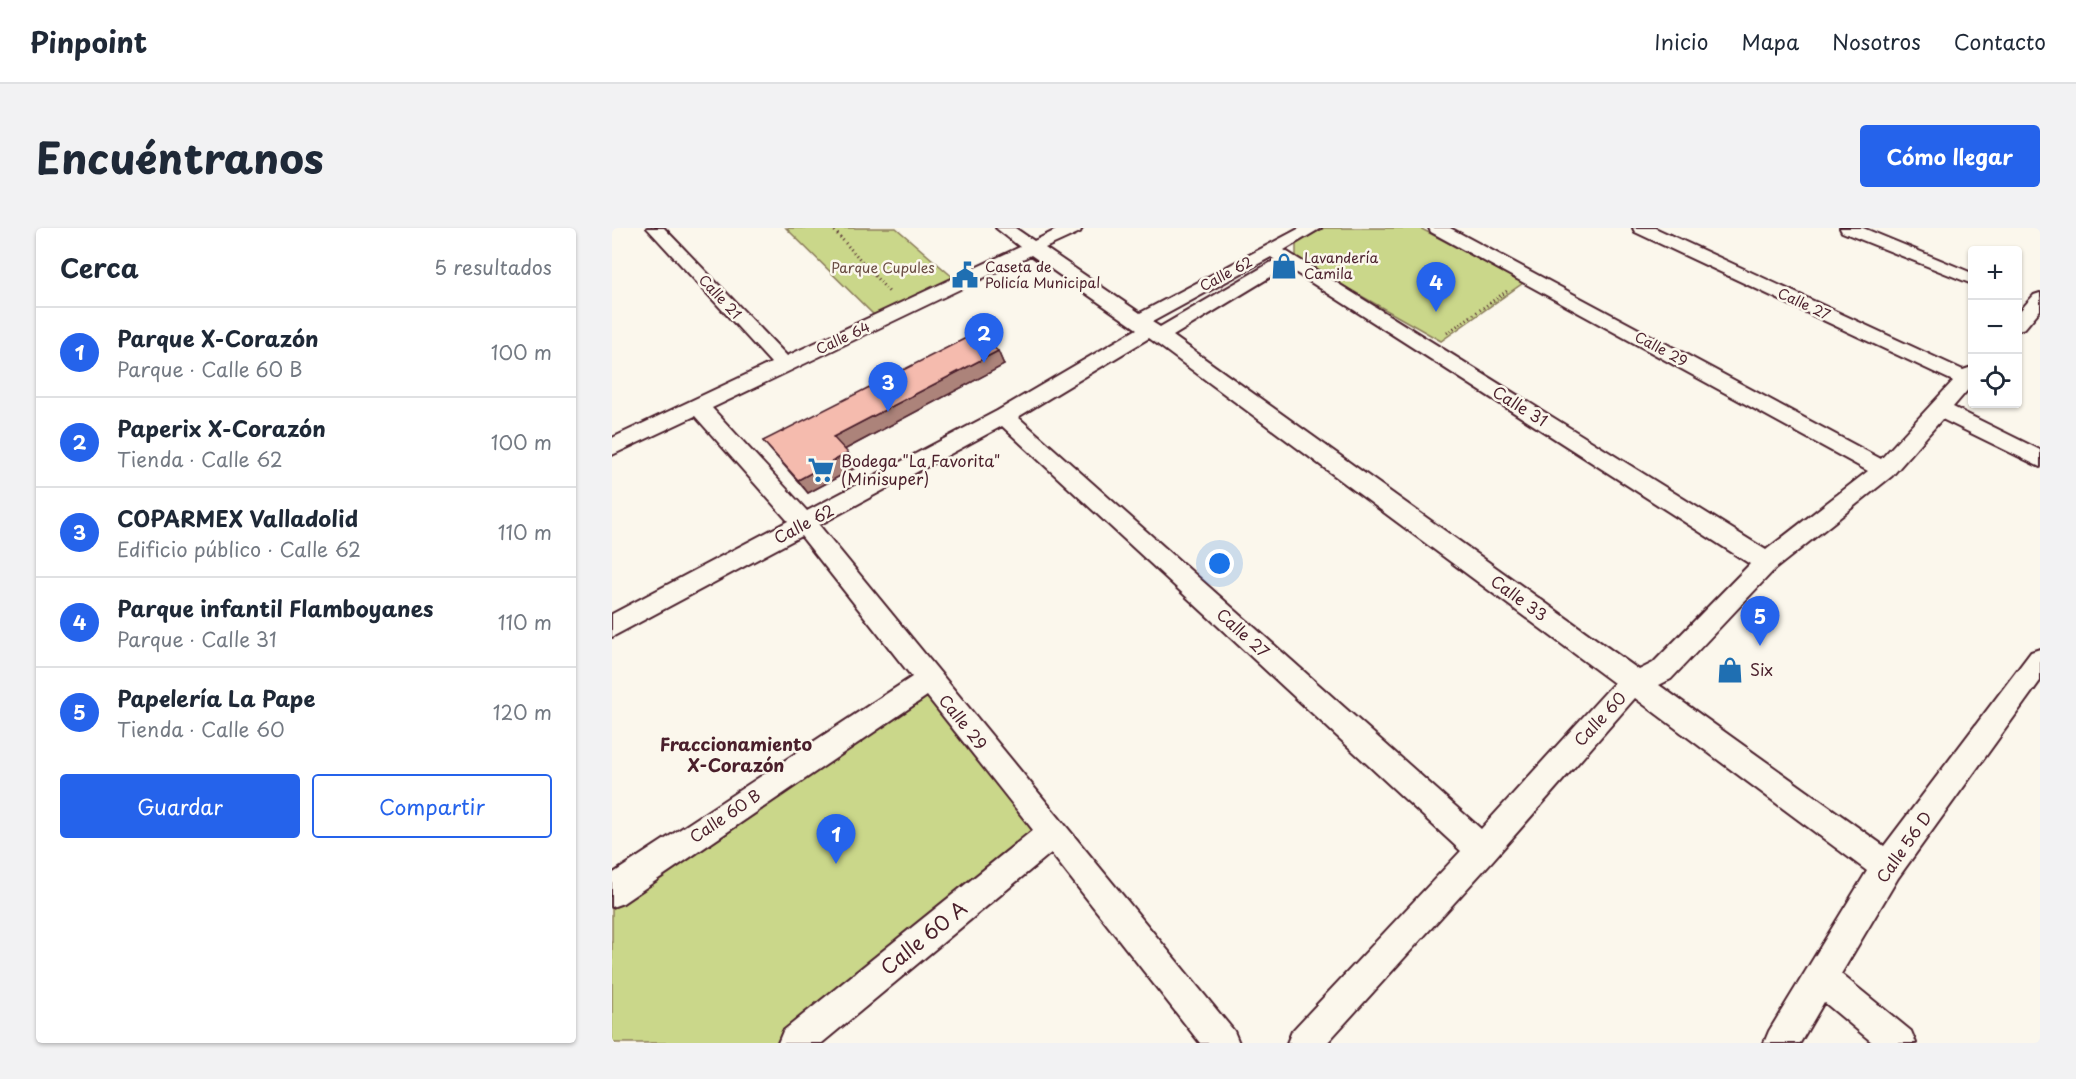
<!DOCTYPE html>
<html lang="es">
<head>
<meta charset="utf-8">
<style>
	body { margin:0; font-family:"Playpen Sans",sans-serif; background:#f2f2f3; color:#1f2937 }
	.controls { position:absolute; right:18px; top:18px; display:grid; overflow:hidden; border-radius:6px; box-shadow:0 2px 4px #0004 }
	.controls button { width:54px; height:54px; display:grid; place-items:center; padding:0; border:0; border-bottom:2px solid #e0e1e3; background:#fff; color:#1f2937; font:30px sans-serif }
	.you { position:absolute; left:608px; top:336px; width:21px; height:21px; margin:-15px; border:4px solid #fff; border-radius:50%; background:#1a73e8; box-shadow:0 0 0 9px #1a73e833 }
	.badge { display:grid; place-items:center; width:39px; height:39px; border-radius:50%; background:#2563eb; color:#fff; font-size:20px; font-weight:700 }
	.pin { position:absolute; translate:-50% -50px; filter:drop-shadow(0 2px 3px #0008) }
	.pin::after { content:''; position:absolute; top:32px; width:21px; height:18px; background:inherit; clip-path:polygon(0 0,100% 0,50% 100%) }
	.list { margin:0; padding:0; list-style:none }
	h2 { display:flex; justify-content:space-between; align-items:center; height:78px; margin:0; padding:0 24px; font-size:26px }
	h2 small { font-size:20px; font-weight:400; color:#747a83 }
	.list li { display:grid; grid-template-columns:39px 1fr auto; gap:18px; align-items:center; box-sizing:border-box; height:90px; padding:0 24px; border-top:2px solid #e0e1e3 }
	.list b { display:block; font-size:22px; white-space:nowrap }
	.list p { margin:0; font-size:20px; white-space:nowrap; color:#747a83 }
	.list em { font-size:20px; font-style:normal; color:#747a83 }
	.actions { display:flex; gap:12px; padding:18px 24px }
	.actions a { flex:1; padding:14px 0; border:2px solid #2563eb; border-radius:6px; text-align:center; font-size:21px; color:#2563eb }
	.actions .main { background:#2563eb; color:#fff }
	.icon { flex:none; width:33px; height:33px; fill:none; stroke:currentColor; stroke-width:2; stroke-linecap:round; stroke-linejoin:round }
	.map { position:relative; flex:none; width:1428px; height:815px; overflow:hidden; border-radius:6px }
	header { display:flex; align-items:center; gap:36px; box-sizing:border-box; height:84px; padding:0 30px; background:#fff; border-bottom:2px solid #e0e1e3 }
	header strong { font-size:28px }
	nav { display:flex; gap:33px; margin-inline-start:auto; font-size:21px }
	.intro { display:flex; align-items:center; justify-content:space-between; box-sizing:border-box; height:144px; padding:0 36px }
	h1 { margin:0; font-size:42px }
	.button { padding:15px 27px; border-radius:6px; background:#2563eb; color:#fff; font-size:21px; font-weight:700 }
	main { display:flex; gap:36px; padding:0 36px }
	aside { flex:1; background:#fff; border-radius:6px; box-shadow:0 2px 4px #0004 }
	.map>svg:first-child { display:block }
	.green { fill:#cad78a; stroke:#8a7b5a; stroke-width:1.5 }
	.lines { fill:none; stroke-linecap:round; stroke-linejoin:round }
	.street-casing { stroke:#4a1f2b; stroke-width:4 }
	.path { stroke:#4a1f2b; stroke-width:3; stroke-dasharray:1 3; stroke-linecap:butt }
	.street { fill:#fbf7ec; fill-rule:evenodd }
	.wall { fill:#d3a196; stroke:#4a1f2b; stroke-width:1.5 }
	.shaded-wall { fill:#ac837a; stroke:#4a1f2b; stroke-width:1.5 }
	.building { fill:#f5bbae; stroke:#4a1f2b; stroke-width:1.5 }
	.labels { text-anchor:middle; stroke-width:5; stroke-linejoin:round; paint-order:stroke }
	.far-poi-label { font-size:14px; fill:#4a1f2b; stroke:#fbf7ec; text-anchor:start }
	.far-park-label { font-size:14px; fill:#6a4d43; stroke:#fbf7ec }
	.far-street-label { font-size:14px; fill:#4a1f2b; stroke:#fbf7ec }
	.street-label { font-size:16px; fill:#4a1f2b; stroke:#fbf7ec }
	.poi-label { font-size:16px; fill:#4a1f2b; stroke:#fbf7ec; text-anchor:start }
	.neighbourhood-label { font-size:18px; font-weight:bold; fill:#4a1f2b; stroke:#fbf7ec }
	.near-street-label { font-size:20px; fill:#4a1f2b; stroke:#fbf7ec }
</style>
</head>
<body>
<header>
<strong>Pinpoint</strong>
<nav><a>Inicio</a><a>Mapa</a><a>Nosotros</a><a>Contacto</a></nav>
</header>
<div class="intro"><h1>Encuéntranos</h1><a class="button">Cómo llegar</a></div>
<main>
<aside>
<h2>Cerca<small>5 resultados</small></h2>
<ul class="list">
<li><span class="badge">1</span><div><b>Parque X-Corazón</b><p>Parque · Calle 60 B</p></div><em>100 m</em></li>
<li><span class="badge">2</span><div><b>Paperix X-Corazón</b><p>Tienda · Calle 62</p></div><em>100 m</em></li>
<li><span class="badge">3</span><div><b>COPARMEX Valladolid</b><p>Edificio público · Calle 62</p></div><em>110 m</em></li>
<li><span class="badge">4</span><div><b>Parque infantil Flamboyanes</b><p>Parque · Calle 31</p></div><em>110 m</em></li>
<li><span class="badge">5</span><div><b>Papelería La Pape</b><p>Tienda · Calle 60</p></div><em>120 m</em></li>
</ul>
<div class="actions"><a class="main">Guardar</a><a>Compartir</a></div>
</aside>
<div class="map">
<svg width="1428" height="815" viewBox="0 0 1428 815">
	<rect width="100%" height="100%" fill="#fbf7ec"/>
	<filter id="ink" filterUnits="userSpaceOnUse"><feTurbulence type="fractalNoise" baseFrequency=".0167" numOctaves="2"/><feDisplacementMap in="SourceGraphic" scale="12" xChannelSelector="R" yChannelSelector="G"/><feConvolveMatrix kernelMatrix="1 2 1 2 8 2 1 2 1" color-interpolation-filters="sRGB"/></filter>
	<g filter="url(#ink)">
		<!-- green -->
		<g class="green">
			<path d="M 174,0 L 284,0 L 343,51 L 262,87 Z"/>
			<path d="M 712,0 L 808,0 L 911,55 L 829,113 L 684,31 L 684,15 Z"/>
			<path d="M 316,457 L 440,605 L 178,815 L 0,815 L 0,667 Z"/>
		</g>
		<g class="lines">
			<!-- street casing -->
			<g class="street-casing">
				<g id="street">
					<path d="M 35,0 L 52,0 L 175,128 L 408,19 L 384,0 L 403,0 L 422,13 L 448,0 L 470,0 L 468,4 L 433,20 L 528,85 L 688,0 L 709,0 L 672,22 L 1154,322 L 1256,243 L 819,4 L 817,0 L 838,0 L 1269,231 L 1341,153 L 1023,4 L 1021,0 L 1043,0 L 1351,142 L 1360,139 L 1360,157 L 1341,179 L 1428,222 L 1428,239 L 1330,191 L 1280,248 L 1163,341 L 1059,451 L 1047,457 L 1272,618 L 1419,424 L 1428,421 L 1428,453 L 1286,650 L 1229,746 L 1299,803 L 1304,815 L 1261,815 L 1212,774 L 1188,815 L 1152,815 L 1157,803 L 1255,643 L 1023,470 L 881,632 L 715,815 L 675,815 L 680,803 L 849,623 L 390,198 L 207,297 L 622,803 L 627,815 L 588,815 L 439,625 L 210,815 L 166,815 L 171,803 L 421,602 L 315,468 L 11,675 L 0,679 L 0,646 L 300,449 L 189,308 L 0,409 L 0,386 L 176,293 L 83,188 L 0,227 L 0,210 L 159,135 ZM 419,27 L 525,101 L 385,183 L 195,283 L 100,180 ZM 659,29 L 663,32 L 548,99 L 540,94 ZM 675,39 L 1138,336 L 1041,435 L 1027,442 L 561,108 ZM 537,110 L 1002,455 L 869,601 L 406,189 Z"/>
					<path d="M 1228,0 L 1251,0 L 1360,45 L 1360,56 L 1230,4 Z"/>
					<path d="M 1428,65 L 1428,82 L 1413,100 L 1406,102 L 1406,85 L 1422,67 Z"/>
				</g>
			</g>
			<!-- path -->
			<g class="path">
				<path d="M 220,0 L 278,65"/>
				<path d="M 835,105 L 895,63"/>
			</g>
			<!-- street -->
			<use href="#street" class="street"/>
		</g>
		<!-- wall -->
		<path class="wall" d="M 386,123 L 392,137 L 232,222 L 245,239 L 196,265 L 151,213 Z"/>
		<!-- shaded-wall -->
		<g class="shaded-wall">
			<path d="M 386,123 L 392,137 L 230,223 L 221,209 Z"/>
			<path d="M 236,225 L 245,239 L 196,265 L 186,252 Z"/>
		</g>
		<!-- building -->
		<path class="building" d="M 364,105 L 386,123 L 221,209 L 236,225 L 186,252 L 151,213 Z"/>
	</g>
	<!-- icons -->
	<defs>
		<g id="shop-bare" transform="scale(2.07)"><path d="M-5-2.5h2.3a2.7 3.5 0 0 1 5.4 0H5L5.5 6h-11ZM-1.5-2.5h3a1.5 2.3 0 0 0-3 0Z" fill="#1f6fb2" stroke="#fbf7ec" stroke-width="2.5" paint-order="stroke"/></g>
		<g id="civic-bare" transform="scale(2.07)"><path d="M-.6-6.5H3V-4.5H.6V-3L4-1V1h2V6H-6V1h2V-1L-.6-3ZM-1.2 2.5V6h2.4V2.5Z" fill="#1f6fb2" stroke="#fbf7ec" stroke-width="2.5" paint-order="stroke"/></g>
		<g id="supermarket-bare" transform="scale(2.07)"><path d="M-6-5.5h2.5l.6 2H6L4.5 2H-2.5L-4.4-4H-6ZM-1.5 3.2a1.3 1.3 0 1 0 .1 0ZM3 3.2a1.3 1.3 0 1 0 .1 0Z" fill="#1f6fb2" stroke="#fbf7ec" stroke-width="2.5" paint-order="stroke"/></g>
	</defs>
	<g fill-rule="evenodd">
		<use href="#shop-bare" x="672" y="38"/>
		<use href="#civic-bare" x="353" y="47"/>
		<use href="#supermarket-bare" x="209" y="242"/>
		<use href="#shop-bare" x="1118" y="442"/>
	</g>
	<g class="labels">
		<!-- far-poi labels -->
		<g class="far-poi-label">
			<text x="692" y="35">Lavandería<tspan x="692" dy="16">Camila</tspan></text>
			<text x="373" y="44">Caseta de<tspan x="373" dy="16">Policía Municipal</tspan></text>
		</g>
		<!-- far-park labels -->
		<g class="far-park-label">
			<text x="271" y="45">Parque Cupules</text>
		</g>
		<!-- far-street labels -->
		<g class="far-street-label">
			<text transform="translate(614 46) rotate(-28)" y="5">Calle 62</text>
			<text transform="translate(108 69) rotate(47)" y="5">Calle 21</text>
			<text transform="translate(1192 76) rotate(25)" y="5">Calle 27</text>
			<text transform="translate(231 110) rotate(-25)" y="5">Calle 64</text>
			<text transform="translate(1049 121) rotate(28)" y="5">Calle 29</text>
		</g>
		<!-- street labels -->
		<g class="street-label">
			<text transform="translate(908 178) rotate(32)" y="6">Calle 31</text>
			<text transform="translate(192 296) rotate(-28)" y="6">Calle 62</text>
			<text transform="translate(907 370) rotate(36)" y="6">Calle 33</text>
			<text transform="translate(631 405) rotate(42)" y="6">Calle 27</text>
			<text transform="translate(988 491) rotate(-47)" y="6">Calle 60</text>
			<text transform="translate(351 494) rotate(51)" y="6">Calle 29</text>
			<text transform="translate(113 588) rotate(-34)" y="6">Calle 60 B</text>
			<text transform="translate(1292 619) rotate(-55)" y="6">Calle 56 D</text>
		</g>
		<!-- poi labels -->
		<g class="poi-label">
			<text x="229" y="239">Bodega "La Favorita"<tspan x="229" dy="18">(Minisuper)</tspan></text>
			<text x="1138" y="448">Six</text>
		</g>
		<!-- neighbourhood labels -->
		<g class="neighbourhood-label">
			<text x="124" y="523">Fraccionamiento<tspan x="124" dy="21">X-Corazón</tspan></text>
		</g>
		<!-- near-street labels -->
		<g class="near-street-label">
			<text transform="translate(312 710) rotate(-39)" y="7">Calle 60 A</text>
		</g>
	</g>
</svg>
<div class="controls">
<button>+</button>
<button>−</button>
<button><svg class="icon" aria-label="locate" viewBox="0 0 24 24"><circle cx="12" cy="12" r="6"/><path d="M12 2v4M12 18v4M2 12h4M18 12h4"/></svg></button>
</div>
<div class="you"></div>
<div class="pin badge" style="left:224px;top:636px">1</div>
<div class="pin badge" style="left:372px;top:135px">2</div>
<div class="pin badge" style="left:276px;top:184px">3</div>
<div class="pin badge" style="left:824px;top:84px">4</div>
<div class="pin badge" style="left:1148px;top:418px">5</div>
</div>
</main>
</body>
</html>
